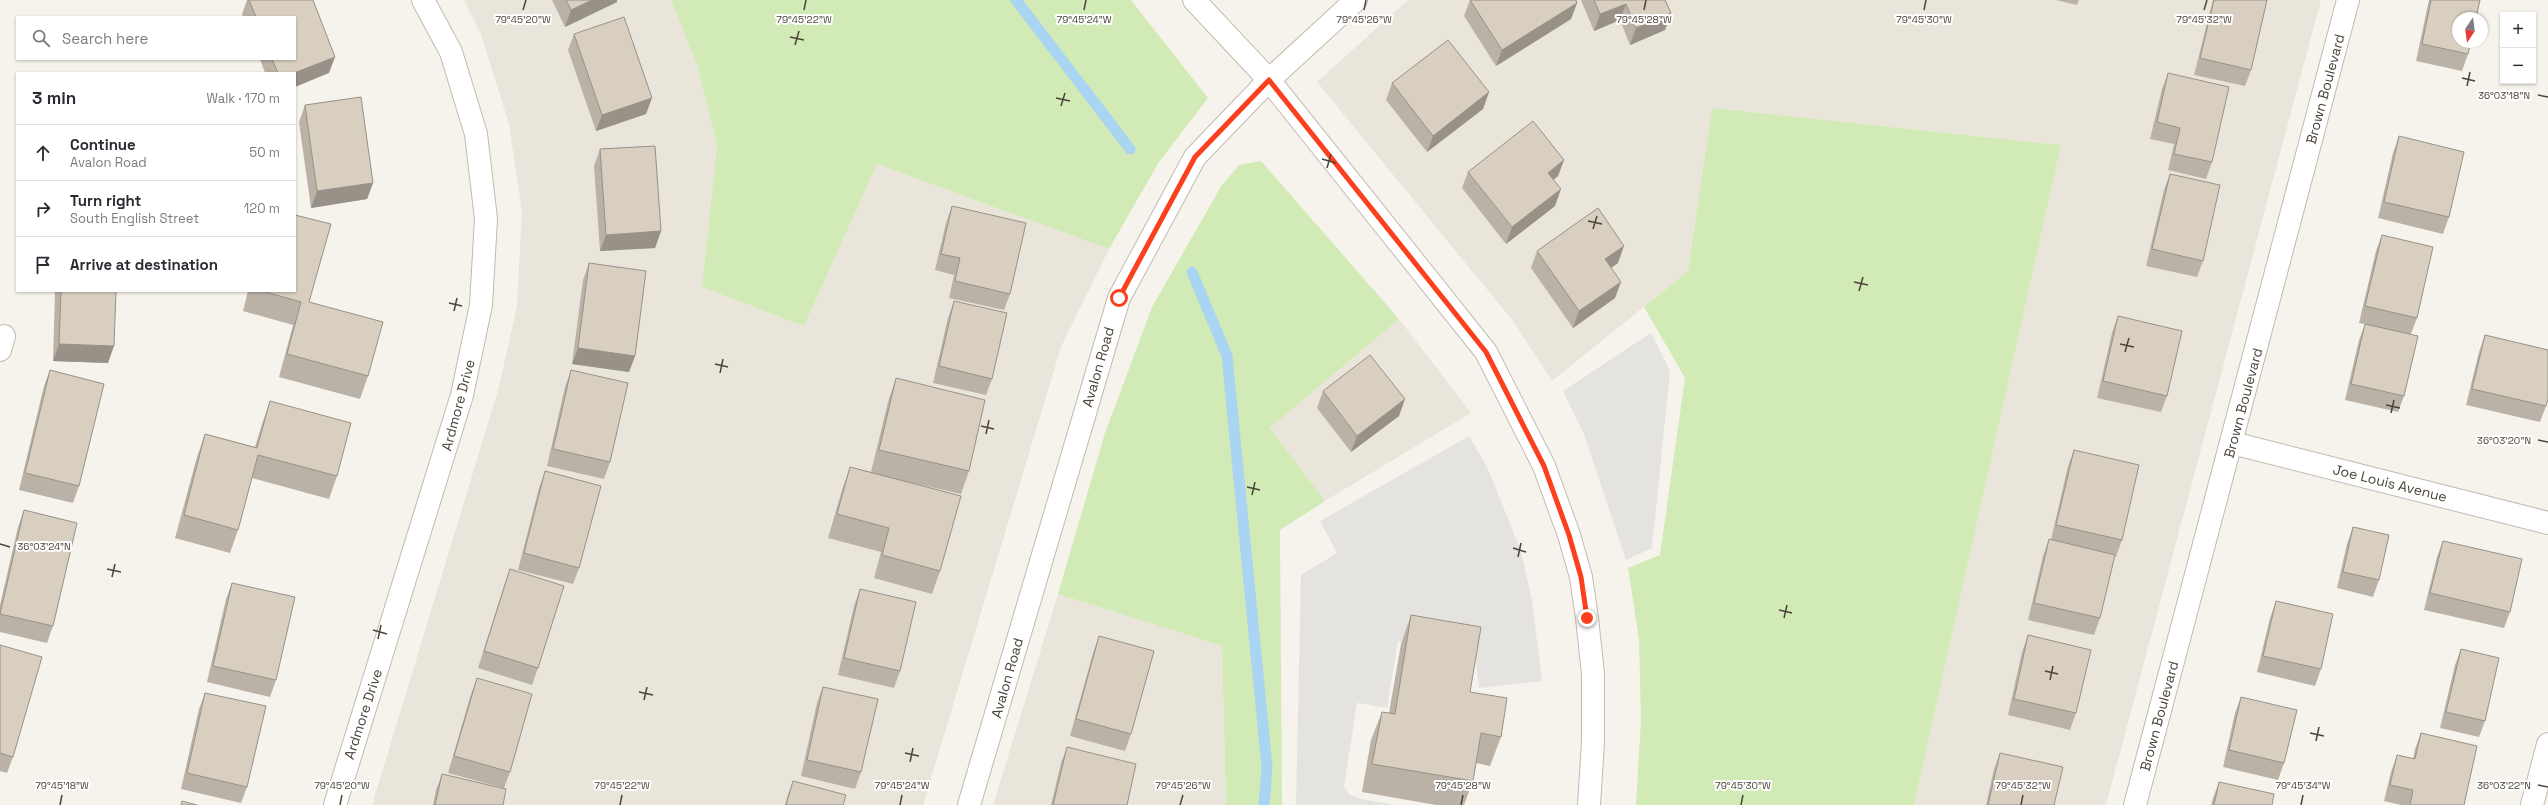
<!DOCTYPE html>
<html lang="en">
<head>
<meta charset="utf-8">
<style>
	body { margin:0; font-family:"Space Grotesk",sans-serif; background:#f2f2f3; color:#2b2b33 }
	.controls { position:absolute; right:12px; top:12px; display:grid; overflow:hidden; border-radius:0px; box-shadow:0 1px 3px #0004 }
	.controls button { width:36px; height:36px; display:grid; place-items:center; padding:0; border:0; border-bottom:1px solid #e1e1e2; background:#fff; color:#2b2b33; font:20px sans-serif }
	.compass { position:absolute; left:2452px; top:12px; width:36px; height:36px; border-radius:50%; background:#fff; box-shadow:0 1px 3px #0004; rotate:193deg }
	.stop { position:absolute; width:12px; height:12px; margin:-9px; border:3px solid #fc3f1d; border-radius:50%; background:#fff }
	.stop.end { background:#fc3f1d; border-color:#fff; box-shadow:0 1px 4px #0008 }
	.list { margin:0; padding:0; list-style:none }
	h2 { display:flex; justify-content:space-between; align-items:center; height:52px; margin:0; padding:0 16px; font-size:17px }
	h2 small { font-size:13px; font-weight:400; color:#7c7c81 }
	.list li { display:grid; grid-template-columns:26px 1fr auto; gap:12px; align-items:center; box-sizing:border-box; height:56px; padding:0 16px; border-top:1px solid #e1e1e2 }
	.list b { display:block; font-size:15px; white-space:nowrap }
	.list p { margin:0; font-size:13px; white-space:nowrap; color:#7c7c81 }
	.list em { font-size:13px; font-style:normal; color:#7c7c81 }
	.icon { flex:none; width:22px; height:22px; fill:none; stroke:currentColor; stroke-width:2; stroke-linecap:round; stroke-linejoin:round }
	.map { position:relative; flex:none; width:2548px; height:805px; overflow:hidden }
	.search { position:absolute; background:#fff; box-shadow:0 1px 3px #0004; left:16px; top:16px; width:280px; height:44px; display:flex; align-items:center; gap:10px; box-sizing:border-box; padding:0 14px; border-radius:0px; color:#7c7c81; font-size:15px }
	.panel { position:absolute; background:#fff; box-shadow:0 1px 3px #0004; left:16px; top:72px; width:280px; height:220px; border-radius:0px }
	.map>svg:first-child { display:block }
	.residential { fill:#eae5da }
	.green { fill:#d2eab5 }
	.parking { fill:#e5e3e0 }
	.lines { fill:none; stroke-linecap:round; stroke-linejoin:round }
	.stream { stroke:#a9d4f2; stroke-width:11 }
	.minor-casing { stroke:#c2bbae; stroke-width:24 }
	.minor { stroke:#fff; stroke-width:22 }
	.wall { fill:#bab2a6 }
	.shaded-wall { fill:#979187 }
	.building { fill:#d8cfc1; stroke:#979187 }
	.route { stroke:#fc3f1d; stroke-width:5 }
	.ticks { fill:none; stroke:#4b4439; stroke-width:1.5 }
	.labels { text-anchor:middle; stroke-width:4; stroke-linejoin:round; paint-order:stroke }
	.street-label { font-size:14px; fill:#4b4439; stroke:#fff }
	.ticks-label { font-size:10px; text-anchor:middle; fill:#4b4439; stroke:#fff; stroke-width:4; stroke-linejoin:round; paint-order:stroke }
</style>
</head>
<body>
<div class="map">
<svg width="2548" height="805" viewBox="0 0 2548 805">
	<rect width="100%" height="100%" fill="#f6f3ec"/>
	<!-- residential -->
	<g class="residential">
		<path d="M 464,0 L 671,0 L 697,65 L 717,146 L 702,287 L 804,326 L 877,164 L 1109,249 L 1061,347 L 923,805 L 372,805 L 499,387 L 517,306 L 522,212 L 509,124 L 481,34 Z"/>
		<path d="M 1408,0 L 2321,0 L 2106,805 L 1914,805 L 2061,145 L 1712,108 L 1688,271 L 1552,381 L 1513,321 L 1317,82 Z"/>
		<path d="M 1399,319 L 1471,413 L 1325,501 L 1270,428 Z"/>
		<path d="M 1058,594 L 1222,646 L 1226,805 L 993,805 Z"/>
	</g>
	<!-- green -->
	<g class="green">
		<path d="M 671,0 L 1131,0 L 1208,98 L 1159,162 L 1109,249 L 877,164 L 804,326 L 702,287 L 717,146 L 697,65 Z"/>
		<path d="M 1712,108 L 2061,145 L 1914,805 L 1636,805 L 1641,720 L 1639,639 L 1628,568 L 1660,555 L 1685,378 L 1644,307 L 1688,271 Z"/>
		<path d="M 1261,161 L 1399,319 L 1270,428 L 1325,501 L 1280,530 L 1282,805 L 1226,805 L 1222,646 L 1058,594 L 1105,433 L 1152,307 L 1222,185 L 1239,165 Z"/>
	</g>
	<!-- parking -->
	<g class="parking">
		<path d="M 1651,333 L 1670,371 L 1652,548 L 1626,560 L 1584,434 L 1563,391 Z"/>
		<path d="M 1469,436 L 1488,469 L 1521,551 L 1532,600 L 1542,681 L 1479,688 L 1475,654 L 1398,641 L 1387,708 L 1357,703 L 1344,786 L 1349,794 L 1361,799 L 1397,805 L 1296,805 L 1301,575 L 1337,553 L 1320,521 Z"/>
	</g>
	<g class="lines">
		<!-- stream -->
		<g class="stream">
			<path d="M 1016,0 L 1130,149"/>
			<path d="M 1192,272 L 1227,356 L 1267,767 L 1264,805"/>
		</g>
		<!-- minor casing -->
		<g class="minor-casing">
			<g id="minor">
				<path d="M 1194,0 L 1269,80 L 1486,352 L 1544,466 L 1569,535 L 1581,577 L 1587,618 L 1593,674 L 1593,742 L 1589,805"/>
				<path d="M 0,350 L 4,336"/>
				<path d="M 2232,443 L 2548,523"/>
				<path d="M 335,805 L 462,395 L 481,305 L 486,219 L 476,134 L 451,52 L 423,0"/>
				<path d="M 969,805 L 1119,298 L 1195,157 L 1269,80 L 1356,0"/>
				<path d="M 2135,805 L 2348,0"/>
				<path d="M 2532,805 L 2548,744"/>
			</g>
		</g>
		<!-- minor -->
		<use href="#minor" class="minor"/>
	</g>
	<!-- wall -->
	<g class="wall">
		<path d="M 247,0 L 313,0 L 329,73 L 265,73 L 260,59 L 295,59 L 295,17 L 243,17 L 242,14 Z"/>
		<path d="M 552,0 L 617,0 L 617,2 L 565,27 Z"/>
		<path d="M 1470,0 L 1576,0 L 1577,3 L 1571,19 L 1496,66 L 1464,16 Z"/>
		<path d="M 1581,0 L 1665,0 L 1671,13 L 1665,30 L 1630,45 L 1620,20 L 1594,31 Z"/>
		<path d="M 2056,0 L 2079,0 L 2077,5 Z"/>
		<path d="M 2213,0 L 2267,0 L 2251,70 L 2245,86 L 2194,75 Z"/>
		<path d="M 2429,0 L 2480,0 L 2468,54 L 2462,71 L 2416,61 Z"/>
		<path d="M 574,34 L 646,114 L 596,131 L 568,50 Z"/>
		<path d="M 2168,73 L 2212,162 L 2206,179 L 2168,170 L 2174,144 L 2150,139 L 2162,89 Z"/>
		<path d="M 1392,83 L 1489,92 L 1483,109 L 1427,152 L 1386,100 Z"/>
		<path d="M 305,105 L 373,183 L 367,199 L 311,208 L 299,122 Z"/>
		<path d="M 2399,136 L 2449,217 L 2443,234 L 2378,218 L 2393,153 Z"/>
		<path d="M 600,149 L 661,231 L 655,248 L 600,251 L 594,166 Z"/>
		<path d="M 1564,160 L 1558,176 L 1553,180 L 1555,206 L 1506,244 L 1462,188 L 1468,172 Z"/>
		<path d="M 2170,174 L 2203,261 L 2197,277 L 2146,266 L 2164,190 Z"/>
		<path d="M 952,206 L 1010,294 L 1004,310 L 949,298 L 954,275 L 935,270 L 946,223 Z"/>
		<path d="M 2382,235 L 2417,318 L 2411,334 L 2404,396 L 2398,412 L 2345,400 L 2359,340 L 2365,324 L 2359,323 L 2376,251 Z"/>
		<path d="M 1537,251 L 1618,263 L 1611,268 L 1615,298 L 1573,328 L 1531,268 Z"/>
		<path d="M 589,263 L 635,356 L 629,372 L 572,364 L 583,280 Z"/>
		<path d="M 55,291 L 116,291 L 108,363 L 53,361 Z"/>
		<path d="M 248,291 L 295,291 L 309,302 L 368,376 L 360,399 L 279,377 L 293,325 L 243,311 Z"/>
		<path d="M 954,301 L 992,379 L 986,395 L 933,383 L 948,318 Z"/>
		<path d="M 2118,316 L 2167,396 L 2161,412 L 2097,398 L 2112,333 Z"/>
		<path d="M 2485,335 L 2546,406 L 2540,422 L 2466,405 L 2479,352 Z"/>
		<path d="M 50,370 L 79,486 L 73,503 L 19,490 L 44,386 Z"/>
		<path d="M 571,370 L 610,462 L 604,479 L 547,466 L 565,387 Z"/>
		<path d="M 896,378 L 969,471 L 961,494 L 904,481 L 940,571 L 932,594 L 874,578 L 881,552 L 828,538 L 842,490 L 850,467 L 871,472 L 888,402 Z"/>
		<path d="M 1323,391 L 1399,416 L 1351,452 L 1317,408 Z"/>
		<path d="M 270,401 L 337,476 L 329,499 L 252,478 L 238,530 L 230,553 L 175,538 L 197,457 L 205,434 L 255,447 L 262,424 Z"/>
		<path d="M 2074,450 L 2122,540 L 2116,557 L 2114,556 L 2100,618 L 2094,635 L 2028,620 L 2043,556 L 2049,539 L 2051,540 L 2068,466 Z"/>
		<path d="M 545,471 L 579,568 L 573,584 L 518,570 L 539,488 Z"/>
		<path d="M 24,510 L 53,626 L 47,643 L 0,632 L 0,605 L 18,527 Z"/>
		<path d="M 2353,527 L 2379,580 L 2373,597 L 2337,588 L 2347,544 Z"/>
		<path d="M 2443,541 L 2510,612 L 2504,628 L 2424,610 L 2437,557 Z"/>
		<path d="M 510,569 L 538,668 L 532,685 L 478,668 L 504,586 Z"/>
		<path d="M 232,583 L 276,680 L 270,697 L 207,682 L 226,599 Z"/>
		<path d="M 860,589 L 900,671 L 894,688 L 838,675 L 854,606 Z"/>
		<path d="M 2276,601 L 2321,669 L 2315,686 L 2257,672 L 2270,618 Z"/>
		<path d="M 1411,615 L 1470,692 L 1501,737 L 1490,766 L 1476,763 L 1473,781 L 1464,805 L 1436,805 L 1362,792 L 1371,740 L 1382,712 L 1389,713 L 1401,644 Z"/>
		<path d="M 2028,635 L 2076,713 L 2070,730 L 2008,715 L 2022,652 Z"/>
		<path d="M 1099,636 L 1131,734 L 1125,751 L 1070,736 L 1093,653 Z"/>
		<path d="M 0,645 L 13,757 L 7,773 L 0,771 Z"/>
		<path d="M 2461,649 L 2485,721 L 2479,737 L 2440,728 L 2455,665 Z"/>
		<path d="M 477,678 L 510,772 L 504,788 L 448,773 L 471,694 Z"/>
		<path d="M 823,687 L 861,772 L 855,789 L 801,776 L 817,703 Z"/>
		<path d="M 205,693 L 247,787 L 241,803 L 181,789 L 199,709 Z"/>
		<path d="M 2241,697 L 2284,763 L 2278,780 L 2223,767 L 2235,713 Z"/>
		<path d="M 2421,733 L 2464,805 L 2401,805 L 2384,801 L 2391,772 L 2397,755 L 2413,759 L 2415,749 Z"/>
		<path d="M 1067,747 L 1127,805 L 1051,805 L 1061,763 Z"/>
		<path d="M 2000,753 L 2054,805 L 1986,805 L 1994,769 Z"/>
		<path d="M 442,774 L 503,805 L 433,805 L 436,790 Z"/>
		<path d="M 793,781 L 843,805 L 785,805 L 787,797 Z"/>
		<path d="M 2219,782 L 2272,805 L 2211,805 L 2213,798 Z"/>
	</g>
	<!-- shaded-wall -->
	<g class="shaded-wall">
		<path d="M 592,0 L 617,0 L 617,2 L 565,27 L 571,10 Z"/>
		<path d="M 1577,3 L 1571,19 L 1496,66 L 1502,50 Z"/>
		<path d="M 1626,4 L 1620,20 L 1594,31 L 1600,14 Z"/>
		<path d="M 1671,13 L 1665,30 L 1630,45 L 1636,28 Z"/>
		<path d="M 335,57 L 329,73 L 295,87 L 295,73 L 294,73 Z"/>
		<path d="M 1489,92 L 1483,109 L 1427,152 L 1433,136 Z"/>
		<path d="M 652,98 L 646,114 L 596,131 L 602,115 Z"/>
		<path d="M 1564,160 L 1558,176 L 1542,189 L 1548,173 Z"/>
		<path d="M 373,183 L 367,199 L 311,208 L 317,191 Z"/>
		<path d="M 1561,189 L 1555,206 L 1506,244 L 1512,227 Z"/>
		<path d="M 661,231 L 655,248 L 600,251 L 606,235 Z"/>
		<path d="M 1624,246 L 1618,263 L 1599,276 L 1605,259 Z"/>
		<path d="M 1621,282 L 1615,298 L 1573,328 L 1579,311 Z"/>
		<path d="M 59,344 L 114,346 L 108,363 L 53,361 Z"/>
		<path d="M 578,348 L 635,356 L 629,372 L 572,364 Z"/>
		<path d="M 1405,399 L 1399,416 L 1351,452 L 1357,436 Z"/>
	</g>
	<!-- building -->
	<g class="building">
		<path d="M 249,0 L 313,0 L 335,57 L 294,73 L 278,73 L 272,59 L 295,59 L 295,17 L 256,17 Z"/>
		<path d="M 566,0 L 592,0 L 571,10 Z"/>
		<path d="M 1470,0 L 1576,0 L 1577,3 L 1502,50 Z"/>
		<path d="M 1594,0 L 1665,0 L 1671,13 L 1636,28 L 1626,4 L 1600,14 Z"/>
		<path d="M 2214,0 L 2267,0 L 2251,70 L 2200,58 Z"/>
		<path d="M 2431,0 L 2480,0 L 2476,18 L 2458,18 L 2458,42 L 2471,42 L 2468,54 L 2422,44 Z"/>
		<path d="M 624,17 L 652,98 L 602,115 L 574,34 Z"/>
		<path d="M 1448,40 L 1489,92 L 1433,136 L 1392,83 Z"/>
		<path d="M 2168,73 L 2229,87 L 2212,162 L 2174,154 L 2180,128 L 2157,122 Z"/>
		<path d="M 361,97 L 373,183 L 317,191 L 305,105 Z"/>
		<path d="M 1533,121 L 1564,160 L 1548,173 L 1561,189 L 1512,227 L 1468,172 Z"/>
		<path d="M 2399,136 L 2464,152 L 2449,217 L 2384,202 Z"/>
		<path d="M 655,146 L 661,231 L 606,235 L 600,149 Z"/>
		<path d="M 2170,174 L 2220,185 L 2203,261 L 2152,249 Z"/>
		<path d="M 952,206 L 1026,223 L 1010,294 L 955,281 L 960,258 L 941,254 Z"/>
		<path d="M 1598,208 L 1624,246 L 1605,259 L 1621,282 L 1579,311 L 1537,251 Z"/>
		<path d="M 295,215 L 331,224 L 309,302 L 383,322 L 368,376 L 287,354 L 301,302 L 262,291 L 295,291 Z"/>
		<path d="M 2382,235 L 2433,247 L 2417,318 L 2365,306 Z"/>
		<path d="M 589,263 L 646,271 L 635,356 L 578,348 Z"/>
		<path d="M 61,291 L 116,291 L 114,346 L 59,344 Z"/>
		<path d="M 954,301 L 1007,313 L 992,379 L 939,366 Z"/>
		<path d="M 2118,316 L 2182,331 L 2167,396 L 2103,381 Z"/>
		<path d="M 2365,324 L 2418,336 L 2404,396 L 2351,384 Z"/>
		<path d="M 2485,335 L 2548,350 L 2548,399 L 2546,406 L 2472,389 Z"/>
		<path d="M 1370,355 L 1405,399 L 1357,436 L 1323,391 Z"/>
		<path d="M 50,370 L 104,384 L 79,486 L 25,473 Z"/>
		<path d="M 571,370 L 628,383 L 610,462 L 553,449 Z"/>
		<path d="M 896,378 L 985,400 L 969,471 L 879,450 Z"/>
		<path d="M 270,401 L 351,423 L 337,476 L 258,455 L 238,530 L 184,515 L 205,434 L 257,448 Z"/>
		<path d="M 2074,450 L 2139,465 L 2122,540 L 2056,525 Z"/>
		<path d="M 850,467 L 961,496 L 940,571 L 882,555 L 889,528 L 837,514 Z"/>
		<path d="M 545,471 L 601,486 L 579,568 L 524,553 Z"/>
		<path d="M 24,510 L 77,523 L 53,626 L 0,614 Z"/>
		<path d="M 2353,527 L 2389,535 L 2379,580 L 2343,572 Z"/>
		<path d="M 2049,539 L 2115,555 L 2100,618 L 2034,603 Z"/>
		<path d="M 2443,541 L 2522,559 L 2510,612 L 2430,593 Z"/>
		<path d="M 510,569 L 564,586 L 538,668 L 484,651 Z"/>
		<path d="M 232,583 L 295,597 L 276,680 L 213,666 Z"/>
		<path d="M 860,589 L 916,602 L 900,671 L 844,658 Z"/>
		<path d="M 2276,601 L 2333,614 L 2321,669 L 2263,656 Z"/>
		<path d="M 1411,615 L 1481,627 L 1470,692 L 1507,698 L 1501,737 L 1481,733 L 1473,781 L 1372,764 L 1382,712 L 1395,714 Z"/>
		<path d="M 2028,635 L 2091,650 L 2076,713 L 2014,699 Z"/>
		<path d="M 1099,636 L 1154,651 L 1131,734 L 1076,719 Z"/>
		<path d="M 0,645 L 42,657 L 13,757 L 0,753 Z"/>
		<path d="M 2461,649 L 2499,658 L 2485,721 L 2446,712 Z"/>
		<path d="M 477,678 L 532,694 L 510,772 L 454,756 Z"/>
		<path d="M 823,687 L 878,699 L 861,772 L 807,760 Z"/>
		<path d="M 205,693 L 266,706 L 247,787 L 187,773 Z"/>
		<path d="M 2241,697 L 2297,710 L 2284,763 L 2229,750 Z"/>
		<path d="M 2421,733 L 2477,746 L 2464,805 L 2410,805 L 2413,790 L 2390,785 L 2397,755 L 2415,759 Z"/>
		<path d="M 1067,747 L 1136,764 L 1127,805 L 1053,805 Z"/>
		<path d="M 2000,753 L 2063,767 L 2054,805 L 1988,805 Z"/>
		<path d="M 442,774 L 506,789 L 503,805 L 435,805 Z"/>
		<path d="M 793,781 L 846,795 L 843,805 L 786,805 Z"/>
		<path d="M 2219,782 L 2274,794 L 2272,805 L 2214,805 Z"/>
		<path d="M 182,801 L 197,805 L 181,805 Z"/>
	</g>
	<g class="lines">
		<!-- route -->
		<path class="route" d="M 1119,298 L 1195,157 L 1269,80 L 1486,352 L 1544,466 L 1569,535 L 1581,577 L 1587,618"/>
	</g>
	<!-- ticks -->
	<path class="ticks" d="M 523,10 L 526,0M 804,10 L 806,0M 1084,10 L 1086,0M 1364,10 L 1366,0M 1644,10 L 1646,0M 1924,10 L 1926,0M 2204,10 L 2207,0M 790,37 L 804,40M 795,45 L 799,31M 2462,78 L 2475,81M 2467,86 L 2470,72M 2538,95 L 2548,97M 1056,98 L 1070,101M 1061,106 L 1065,93M 1322,159 L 1336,163M 1327,168 L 1331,154M 1588,221 L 1602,224M 1593,229 L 1597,216M 1854,282 L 1868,285M 1859,291 L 1863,277M 449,303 L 462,306M 454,311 L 457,298M 2120,344 L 2134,347M 2125,352 L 2129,338M 715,364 L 728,367M 720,373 L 723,359M 2386,405 L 2400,408M 2391,413 L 2394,400M 981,426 L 994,429M 986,434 L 989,420M 2538,440 L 2548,442M 1247,487 L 1260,490M 1252,495 L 1255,482M 0,544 L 10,547M 1513,548 L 1526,552M 1518,557 L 1521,543M 107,569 L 121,572M 112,577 L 115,564M 1779,610 L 1792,613M 1784,618 L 1787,605M 373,630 L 387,634M 378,639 L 381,625M 2045,671 L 2058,674M 2050,680 L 2053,666M 639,692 L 653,695M 644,700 L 647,687M 2310,733 L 2324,736M 2316,741 L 2319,727M 905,753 L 919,756M 910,762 L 913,748M 2538,785 L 2548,787M 60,805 L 62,795M 340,805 L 342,795M 620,805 L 622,795M 900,805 L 902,795M 1180,805 L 1183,795M 1461,805 L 1463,795M 1741,805 L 1743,795M 2021,805 L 2023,795M 2301,805 L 2303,795"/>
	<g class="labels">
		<!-- street labels -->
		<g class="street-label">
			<text transform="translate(2325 89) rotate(-75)" y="5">Brown Boulevard</text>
			<text transform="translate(1098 367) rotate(-74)" y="5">Avalon Road</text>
			<text transform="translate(2243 403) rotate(-75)" y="5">Brown Boulevard</text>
			<text transform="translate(458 405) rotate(-75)" y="5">Ardmore Drive</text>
			<text transform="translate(2390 483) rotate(14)" y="5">Joe Louis Avenue</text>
			<text transform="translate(1007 678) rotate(-74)" y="5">Avalon Road</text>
			<text transform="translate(363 714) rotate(-72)" y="5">Ardmore Drive</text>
			<text transform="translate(2159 716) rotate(-75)" y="5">Brown Boulevard</text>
		</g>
	</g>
	<g class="ticks-label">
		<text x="523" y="23">79°45'20"W</text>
		<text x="804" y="23">79°45'22"W</text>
		<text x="1084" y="23">79°45'24"W</text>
		<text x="1364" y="23">79°45'26"W</text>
		<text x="1644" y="23">79°45'28"W</text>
		<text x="1924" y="23">79°45'30"W</text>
		<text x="2204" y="23">79°45'32"W</text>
		<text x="2504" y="99">36°03'18"N</text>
		<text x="2504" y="444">36°03'20"N</text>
		<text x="44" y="550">36°03'24"N</text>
		<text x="2504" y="789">36°03'22"N</text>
		<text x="62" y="789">79°45'18"W</text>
		<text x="342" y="789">79°45'20"W</text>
		<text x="622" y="789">79°45'22"W</text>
		<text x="902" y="789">79°45'24"W</text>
		<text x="1183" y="789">79°45'26"W</text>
		<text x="1463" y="789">79°45'28"W</text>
		<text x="1743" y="789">79°45'30"W</text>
		<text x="2023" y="789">79°45'32"W</text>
		<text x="2303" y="789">79°45'34"W</text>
	</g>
</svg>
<div class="controls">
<button>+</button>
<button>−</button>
</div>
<svg class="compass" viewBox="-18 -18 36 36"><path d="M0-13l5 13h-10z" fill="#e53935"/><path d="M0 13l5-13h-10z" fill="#7c7c81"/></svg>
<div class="stop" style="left:1119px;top:298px"></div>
<div class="stop end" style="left:1587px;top:618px"></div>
<div class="search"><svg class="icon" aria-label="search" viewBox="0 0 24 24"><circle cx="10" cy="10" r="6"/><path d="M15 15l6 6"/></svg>Search here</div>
<section class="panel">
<h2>3 min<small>Walk · 170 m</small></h2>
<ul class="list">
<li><svg class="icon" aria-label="ahead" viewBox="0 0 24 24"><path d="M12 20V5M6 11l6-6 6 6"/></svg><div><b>Continue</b><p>Avalon Road</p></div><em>50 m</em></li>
<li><svg class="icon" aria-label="right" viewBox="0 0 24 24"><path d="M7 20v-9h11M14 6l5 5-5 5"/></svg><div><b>Turn right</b><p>South English Street</p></div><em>120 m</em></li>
<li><svg class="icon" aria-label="arrive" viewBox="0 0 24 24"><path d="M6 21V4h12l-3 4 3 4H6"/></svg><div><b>Arrive at destination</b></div></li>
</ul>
</section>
</div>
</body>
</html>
